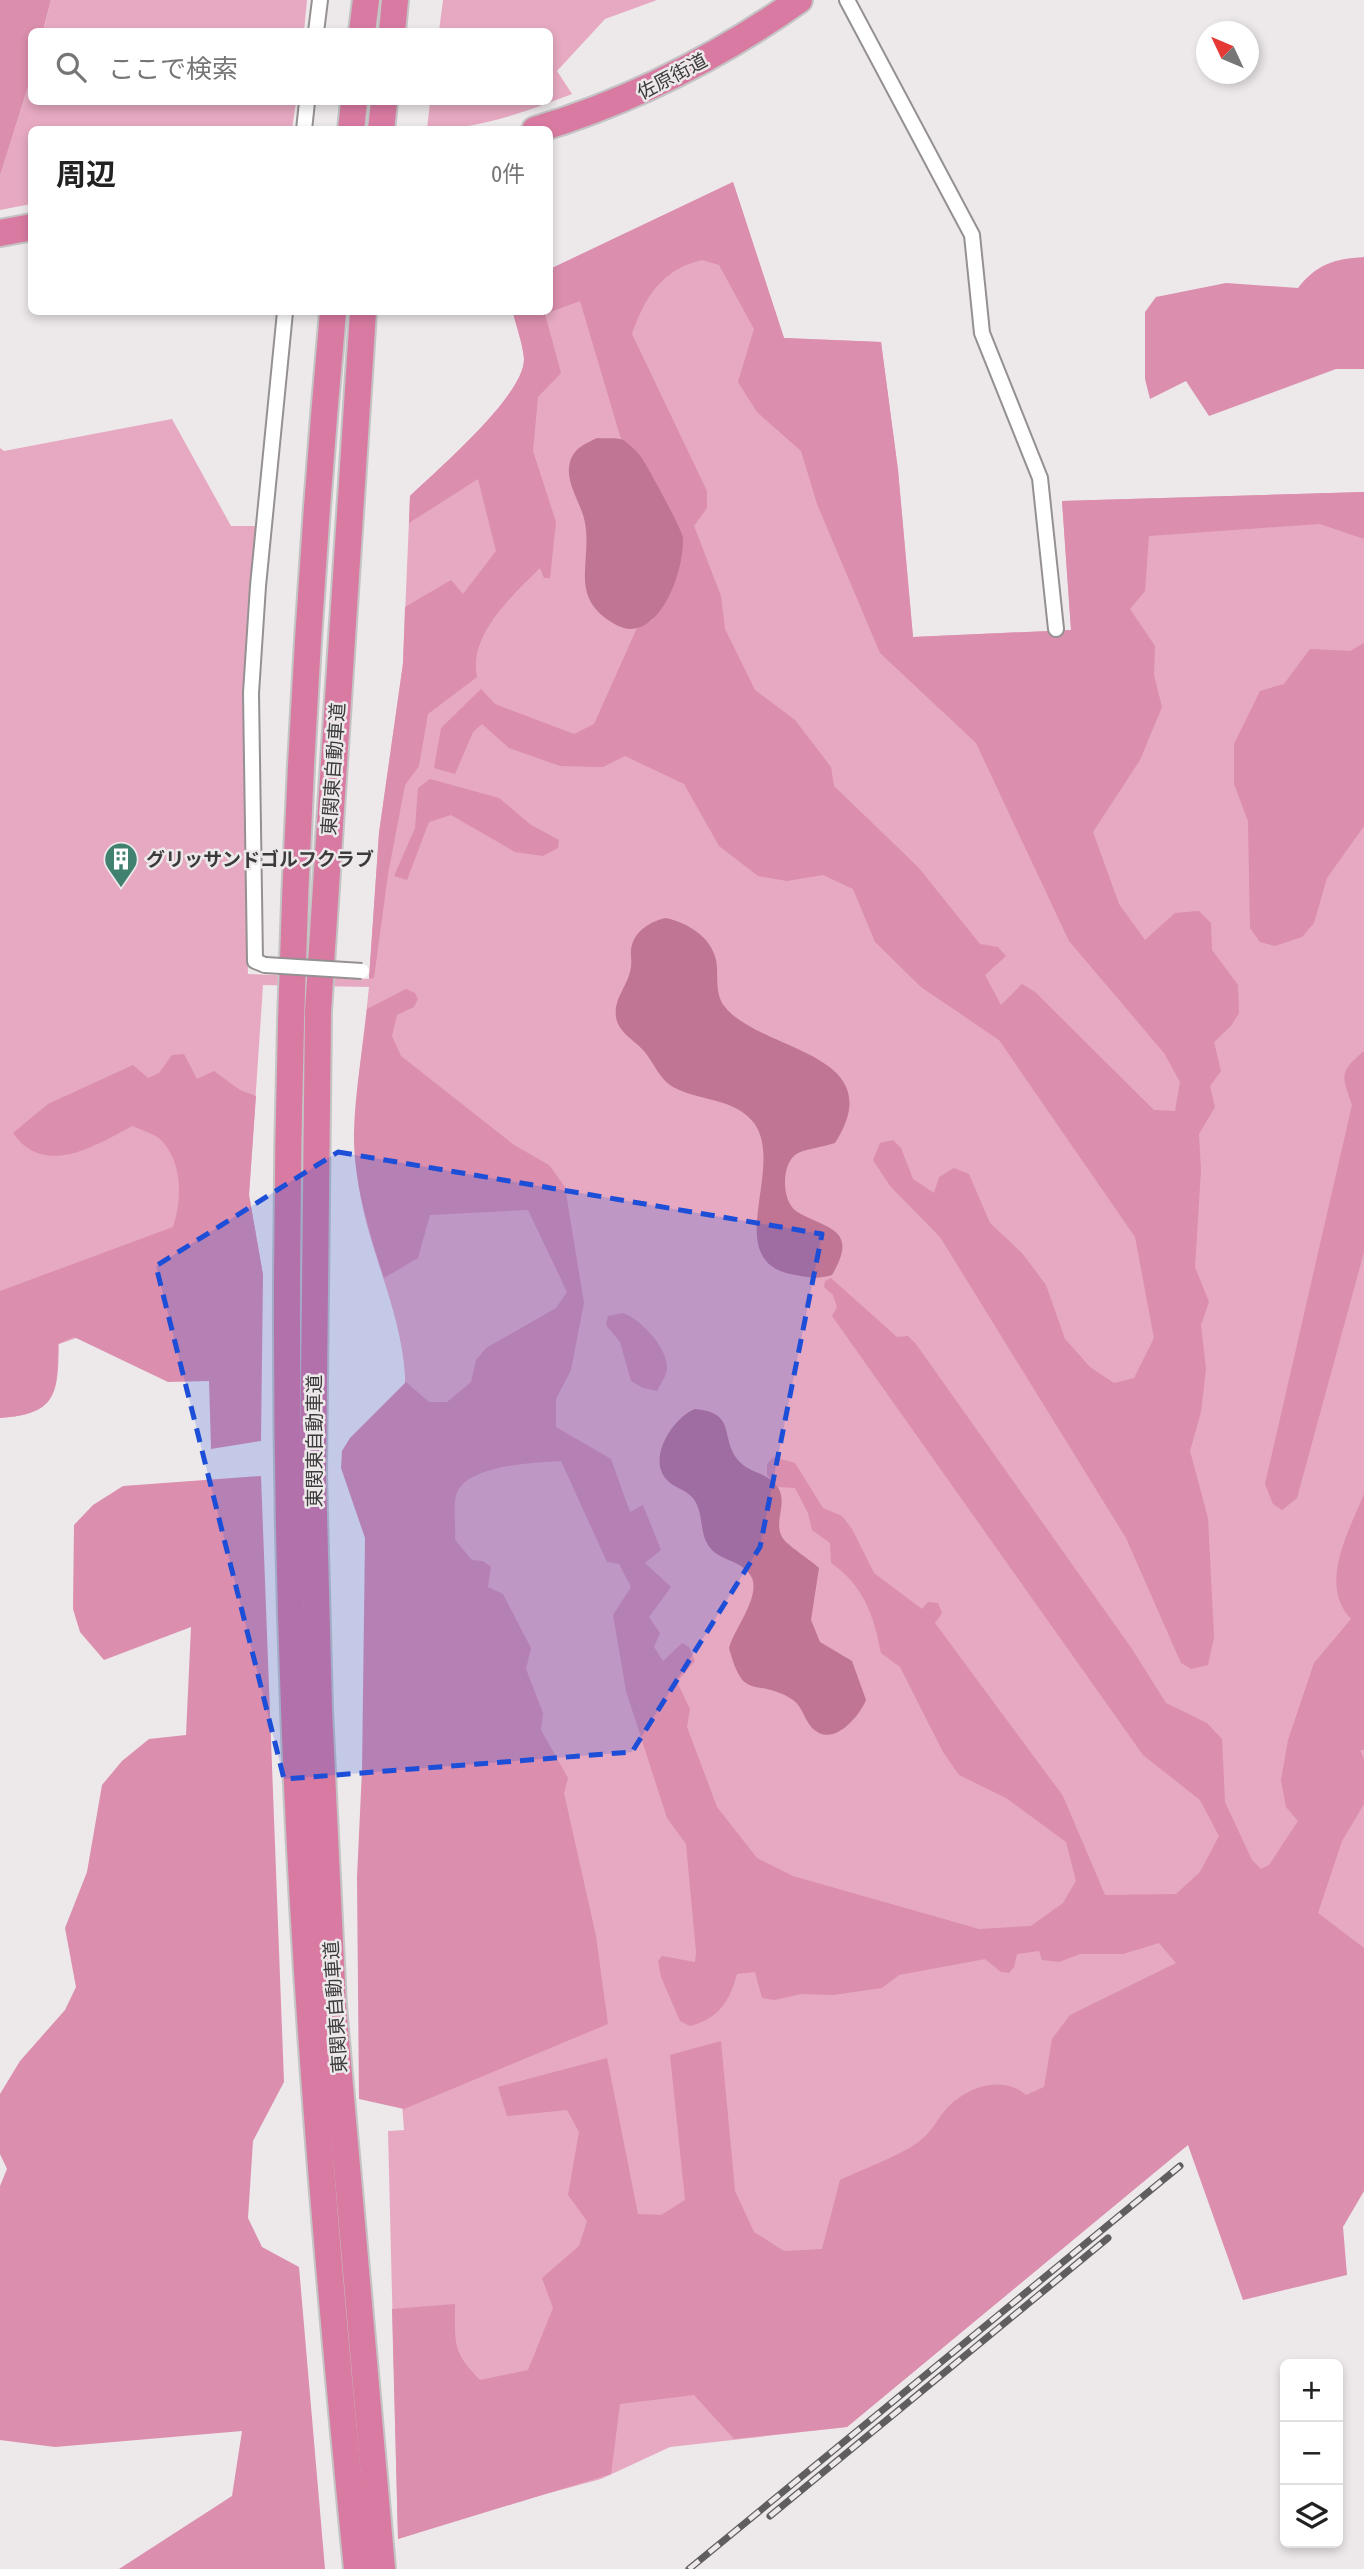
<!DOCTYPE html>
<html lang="ja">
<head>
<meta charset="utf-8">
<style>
	body { margin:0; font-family:"Asap Condensed","Noto Sans JP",sans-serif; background:#f6f6f6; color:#222 }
	.controls { position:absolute; right:21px; bottom:21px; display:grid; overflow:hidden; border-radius:10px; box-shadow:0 4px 10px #0003 }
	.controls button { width:63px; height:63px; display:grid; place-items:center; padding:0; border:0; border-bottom:2px solid #e0e0e0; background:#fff; color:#222; font:35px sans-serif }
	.compass { position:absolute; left:1196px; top:21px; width:63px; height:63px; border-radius:50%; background:#fff; box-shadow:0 4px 10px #0003; rotate:314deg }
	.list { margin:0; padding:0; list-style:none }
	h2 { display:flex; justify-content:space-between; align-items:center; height:91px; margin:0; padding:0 28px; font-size:30px }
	h2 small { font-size:23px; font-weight:400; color:#767676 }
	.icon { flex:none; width:38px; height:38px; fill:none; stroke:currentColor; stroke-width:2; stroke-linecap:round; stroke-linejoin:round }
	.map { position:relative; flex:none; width:1364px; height:2569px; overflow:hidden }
	.search { position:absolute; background:#fff; box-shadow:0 4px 10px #0003; left:28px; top:28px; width:525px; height:77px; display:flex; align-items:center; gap:18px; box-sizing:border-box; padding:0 24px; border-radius:10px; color:#767676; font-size:26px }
	.panel { position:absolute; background:#fff; box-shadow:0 4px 10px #0003; left:28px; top:126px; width:525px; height:189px; border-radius:10px }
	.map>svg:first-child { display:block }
	.green { fill:#e6a9c1 }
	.forest { fill:#db8ead; fill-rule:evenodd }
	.water { fill:#c07594 }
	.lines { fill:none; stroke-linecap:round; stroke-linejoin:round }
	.street-casing { stroke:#959092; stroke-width:18 }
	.highway-casing { stroke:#c4c4c4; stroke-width:30 }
	.street { stroke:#fff; stroke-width:14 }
	.highway { stroke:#d97aa2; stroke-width:26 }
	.rail-casing { stroke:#605e5e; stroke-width:7 }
	.rail { stroke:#ede8ea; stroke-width:4.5; stroke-dasharray:13; stroke-linecap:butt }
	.street-bridge-casing { stroke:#959092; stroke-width:18; stroke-linecap:butt }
	.street-bridge { stroke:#fff; stroke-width:14 }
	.marked { fill:#1d4ed8; fill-opacity:0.2; stroke:#1d4ed8; stroke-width:5; stroke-dasharray:14 9; stroke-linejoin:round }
	.labels { text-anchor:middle; stroke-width:5; stroke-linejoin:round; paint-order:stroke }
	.street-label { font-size:19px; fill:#3c3b3b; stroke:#ede8ea }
	.poi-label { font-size:19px; font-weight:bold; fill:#3c3b3b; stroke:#ede8ea; text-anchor:start }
</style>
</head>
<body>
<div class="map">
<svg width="1364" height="2569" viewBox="0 0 1364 2569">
	<rect width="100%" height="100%" fill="#ede8ea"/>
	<!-- green -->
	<g class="green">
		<path d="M 51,0 L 307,0 L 304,31 L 43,32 Z"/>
		<path d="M 443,0 L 657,0 L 605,19 L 557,71 L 572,94 C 525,112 477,130 427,129 L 430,102 L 550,102 L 550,32 L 439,31 Z"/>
		<path d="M 31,77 L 32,102 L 296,102 L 292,129 L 32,130 L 31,204 L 0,210 L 0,176 Z"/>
		<path d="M 733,182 L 784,338 L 881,342 L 898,470 L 913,637 L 1071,630 L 1062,501 L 1364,492 L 1364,1998 L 847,2427 L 670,2447 L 601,2479 L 487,2510 L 398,2539 L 388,2131 L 404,2130 L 383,1852 L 393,1444 C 397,1423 406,1397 405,1376 C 401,1306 364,1243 357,1173 C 351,1112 363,1048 369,987 L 263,985 L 249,1195 L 263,1275 L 59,1344 C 58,1394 57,1414 0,1418 L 0,448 L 4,451 L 172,419 L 231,526 L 256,526 C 242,676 244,824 248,974 L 369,979 L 379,833 L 403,663 L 410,496 C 437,470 525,395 524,359 C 523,344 516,326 513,312 L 550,312 L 550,269 Z"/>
	</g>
	<!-- forest -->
	<g class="forest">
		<path d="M 0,0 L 51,0 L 43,31 L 32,32 L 31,77 L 0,176 Z"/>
		<path d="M 733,182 L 784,338 L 881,342 L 898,470 L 913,637 L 1071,630 L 1062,501 L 1364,492 L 1364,539 L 1320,524 L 1149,536 L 1145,591 L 1130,609 L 1155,646 L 1154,675 L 1162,707 L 1140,760 L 1093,832 L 1119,904 L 1145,940 L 1175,913 L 1199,911 L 1211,923 L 1212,950 L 1238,985 L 1239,1013 L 1231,1026 L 1214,1042 L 1221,1071 L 1210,1086 L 1215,1107 L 1199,1134 L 1201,1170 L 1195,1267 L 1209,1302 L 1201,1325 L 1206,1369 L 1201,1412 L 1190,1451 L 1208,1518 L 1214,1637 L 1208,1665 L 1191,1669 L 1181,1663 L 1126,1538 L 940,1237 L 890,1186 L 873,1160 L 880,1143 L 893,1140 L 901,1148 L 913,1179 L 934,1193 L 939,1177 L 954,1168 L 969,1174 L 990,1223 L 1022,1253 L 1046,1285 L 1065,1339 L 1090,1367 L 1114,1383 L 1134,1378 L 1154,1338 L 1135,1237 L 999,1040 L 921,987 L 875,942 L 853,889 L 823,875 L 787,881 L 758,876 L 719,846 L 684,784 L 625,756 L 603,767 L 560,766 L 509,748 L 482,724 L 473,732 L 455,774 L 434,768 L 441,728 L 481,689 L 495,704 L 574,734 L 594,724 L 637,628 L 653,620 L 653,482 L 640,455 L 621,439 L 580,301 L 545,314 L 561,373 L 538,397 L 533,451 L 556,522 L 550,578 L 544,578 L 540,568 C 513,595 468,635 477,677 L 428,714 L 419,766 L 405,785 L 388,874 L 374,978 L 369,979 L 379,833 L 403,664 L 405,607 L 451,580 L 463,594 L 496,551 L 478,479 L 409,523 L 410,496 C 437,470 525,395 524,359 C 523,344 516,326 513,312 L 550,312 L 550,269 ZM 702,260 L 719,265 L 754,329 L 738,382 L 757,412 L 801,451 L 817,504 L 880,653 L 976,743 L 1069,941 L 1164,1053 L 1180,1082 L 1175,1111 L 1154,1110 L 1035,992 L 1022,984 L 1001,1005 L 985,975 L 1006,956 L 998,947 L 980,944 L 918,867 L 834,786 L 831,767 L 795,720 L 755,690 L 725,629 L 721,596 L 694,526 L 707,508 L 707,491 L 632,334 C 645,297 662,269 702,260 Z"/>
		<path d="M 1364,257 L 1364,369 L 1336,369 L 1209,416 L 1186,381 L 1150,399 L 1145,379 L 1145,312 L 1156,297 L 1226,283 L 1298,288 C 1317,264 1334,259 1364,257 Z"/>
		<path d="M 1364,643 L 1364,826 L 1327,878 L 1314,923 L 1302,937 L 1275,946 L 1260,942 L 1250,928 L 1248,821 L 1234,784 L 1234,744 L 1260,691 L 1284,684 L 1310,649 L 1350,651 Z"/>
		<path d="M 430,779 L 499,798 L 531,825 L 559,840 L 558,848 L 543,856 L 515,852 L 451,815 L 429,822 L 407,880 L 394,876 L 415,828 L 418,788 Z"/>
		<path d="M 406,989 L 415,993 L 418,999 L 414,1007 L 397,1015 L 392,1036 L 401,1056 L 514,1145 L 549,1165 L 565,1187 L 584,1303 L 571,1370 L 556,1399 L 556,1427 L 611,1459 L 630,1512 L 643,1505 L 661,1550 L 645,1563 L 671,1587 L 649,1617 L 660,1633 L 654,1647 L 663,1661 L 682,1643 L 689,1647 L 695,1661 L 677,1682 L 690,1709 L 687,1727 L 717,1807 L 757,1858 L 793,1876 L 979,1929 L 1031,1926 L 1063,1903 L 1076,1881 L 1066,1842 L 1006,1798 L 959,1775 L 943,1752 L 900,1667 L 881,1653 C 874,1615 863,1585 831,1563 L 830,1543 L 812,1530 L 808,1513 L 795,1488 L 778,1487 L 767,1475 L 767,1464 L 773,1457 L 795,1463 L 823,1508 L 842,1516 L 852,1529 L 874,1573 L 922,1609 L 928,1602 L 938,1603 L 942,1613 L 935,1623 L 1063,1796 L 1105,1895 L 1176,1894 L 1200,1872 L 1219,1836 L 1200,1800 L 1143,1755 L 832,1316 L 837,1307 L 833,1295 L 824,1287 L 825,1281 L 831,1278 L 897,1337 L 908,1336 L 916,1344 L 1132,1649 L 1166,1703 L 1207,1723 L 1222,1739 L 1225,1802 L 1252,1860 L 1261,1869 L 1269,1865 L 1298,1821 L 1286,1807 L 1281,1780 L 1288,1740 L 1314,1663 L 1351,1619 C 1318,1585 1349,1531 1364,1494 L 1364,1750 L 1360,1750 L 1364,1759 L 1364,1804 L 1342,1841 L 1318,1913 L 1364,1948 L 1364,2191 L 1343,2227 L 1347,2275 L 1243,2300 L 1188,2145 L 847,2427 L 734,2439 L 694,2395 L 620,2404 L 611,2474 L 398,2539 L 392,2309 L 455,2304 C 455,2344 452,2351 480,2380 L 528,2370 L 553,2308 L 542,2278 L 579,2246 L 587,2221 L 568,2195 L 579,2132 L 567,2110 L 507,2116 L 498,2087 L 607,2058 L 638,2214 L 661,2215 L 685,2200 L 670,2055 L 721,2041 L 735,2191 L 754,2232 L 784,2251 L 822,2249 L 840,2180 C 861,2170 907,2153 922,2139 C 933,2130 939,2116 949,2106 C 969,2086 1003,2075 1026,2095 L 1044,2087 L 1052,2039 L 1070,2015 L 1176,1963 L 1159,1943 L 1123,1954 L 1080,1954 L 1059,1962 L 1042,1960 L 1039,1951 L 1017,1954 L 1014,1967 L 1009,1973 L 1001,1972 L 985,1959 L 899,1975 L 882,1988 L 833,1995 L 801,1994 L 774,2000 L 762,1998 L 755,1972 L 737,1974 C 730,2000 719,2019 690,2026 L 680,2021 L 661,1977 L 658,1961 L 662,1956 L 695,1962 L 696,1952 L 686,1844 L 667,1818 L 626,1691 L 613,1615 L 631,1587 L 619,1564 L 607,1562 L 561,1461 C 535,1463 464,1464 456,1496 C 453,1509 456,1526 455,1540 L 472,1560 L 483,1561 L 491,1567 L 488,1587 L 503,1594 L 531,1648 L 526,1669 L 543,1713 L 541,1730 L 568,1778 L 564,1793 L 596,1936 L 608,2024 L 404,2109 L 359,2099 L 357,1877 L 362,1770 L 365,1538 L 341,1468 L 342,1451 L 350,1438 L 406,1382 L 429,1402 L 447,1402 L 471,1382 L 476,1360 L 486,1348 L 556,1308 L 567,1292 L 528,1210 L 430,1215 L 418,1258 L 384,1278 C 369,1230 353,1182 354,1132 C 355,1091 363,1049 367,1009 Z"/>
		<path d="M 1364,1051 L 1364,1252 L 1297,1498 L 1282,1510 L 1273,1504 L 1265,1484 L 1352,1105 C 1342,1075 1338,1073 1364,1051 Z"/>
		<path d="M 184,1054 L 197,1079 L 214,1071 L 240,1090 L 256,1096 L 249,1195 L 263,1275 L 261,1441 L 211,1449 L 209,1381 L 168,1382 L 74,1337 L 58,1344 C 58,1394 57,1414 0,1418 L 0,1291 L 173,1227 C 182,1200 183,1164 162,1141 C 156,1134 141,1130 132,1126 C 95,1146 44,1178 13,1133 L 48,1104 L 133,1065 L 148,1078 L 159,1073 L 172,1055 Z"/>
		<path d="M 623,1313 C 641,1319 669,1349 667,1370 C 666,1376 660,1385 657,1391 L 643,1388 L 631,1381 L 620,1342 L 606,1325 L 608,1316 Z"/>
		<path d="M 261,1476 L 284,2082 L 253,2141 L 248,2218 L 262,2247 L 299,2267 L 325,2569 L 119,2569 L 232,2496 L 242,2431 L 55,2447 L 0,2440 L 0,2186 L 7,2169 L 0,2154 L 0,2094 L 20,2061 L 65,2010 L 76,1987 L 65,1928 L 87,1872 L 102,1785 L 122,1761 L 149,1739 L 186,1735 L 191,1627 L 104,1660 L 80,1632 L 73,1609 L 74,1525 L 93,1505 L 123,1486 Z"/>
	</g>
	<!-- water -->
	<g class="water">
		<path d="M 597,438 C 605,439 616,437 623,440 C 628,443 635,450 639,454 C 645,461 683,531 683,538 C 684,566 667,620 637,628 C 625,631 618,626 608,620 C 570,593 592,562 585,523 C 582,504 564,482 570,462 C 574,448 585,444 597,438 Z"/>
		<path d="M 666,918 C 688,923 711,937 716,960 C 719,975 714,994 725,1007 C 761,1052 893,1052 835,1143 C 824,1147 809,1148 798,1153 C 781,1162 781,1200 796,1211 C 823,1229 861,1226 832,1275 C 816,1280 806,1277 790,1274 C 721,1258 786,1167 754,1123 C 736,1099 702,1101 677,1089 C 660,1082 654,1062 643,1050 C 634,1040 618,1032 616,1017 C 613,995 634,982 631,957 C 629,935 647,922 666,918 Z"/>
		<path d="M 695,1409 C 740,1413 717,1441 742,1464 C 753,1474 768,1473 777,1486 C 789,1503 773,1520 782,1537 C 786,1545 811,1560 819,1568 L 811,1620 L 820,1642 L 852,1661 L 866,1700 C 858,1719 829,1752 809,1724 C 803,1715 801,1704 790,1698 C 753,1677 744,1703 729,1648 C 734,1629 760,1598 752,1578 C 744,1561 725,1562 713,1551 C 698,1537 705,1518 695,1501 C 689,1490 673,1488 666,1479 C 647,1457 674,1417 695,1409 Z"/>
	</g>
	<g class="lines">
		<!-- street casing -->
		<g class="street-casing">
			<g id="street">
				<path d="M 847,0 L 972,235 L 982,333 L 1040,478 L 1056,629"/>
				<path d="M 316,32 L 320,0"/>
				<path d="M 304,130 L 307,102"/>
				<path d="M 265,965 L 255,961 L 251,693 L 258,586 L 285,312"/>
			</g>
		</g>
		<!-- highway casing -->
		<g class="highway-casing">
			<g id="highway">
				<path d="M 362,32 L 366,0"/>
				<path d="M 392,32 L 395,0"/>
				<path d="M 351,130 L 354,102"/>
				<path d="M 381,130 L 384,102"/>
				<path d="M 535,130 C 631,101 717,58 799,0"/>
				<path d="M 0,233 L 32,227"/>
				<path d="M 333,312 C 291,776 277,1242 294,1708 C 304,1996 329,2282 357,2569"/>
				<path d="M 363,312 L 318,1011 L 313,1474 L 319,1709 L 333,2006 L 382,2569"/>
			</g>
		</g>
		<!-- street -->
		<use href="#street" class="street"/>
		<!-- highway -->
		<use href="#highway" class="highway"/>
		<!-- rail casing -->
		<g class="rail-casing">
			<g id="rail">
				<path d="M 770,2516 L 1108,2238"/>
				<path d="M 689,2569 L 1180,2166"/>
			</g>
		</g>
		<!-- rail -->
		<use href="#rail" class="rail"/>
		<!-- street-bridge casing -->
		<g class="street-bridge-casing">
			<path id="street-bridge" d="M 265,965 L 362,971"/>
		</g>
		<!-- street-bridge -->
		<use href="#street-bridge" class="street-bridge"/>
	</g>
	<!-- marked area -->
	<path class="marked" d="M 338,1152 L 822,1234 L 760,1547 L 632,1752 L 284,1779 L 156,1266 Z"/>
	<!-- icons -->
	<defs>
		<g id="building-pin" transform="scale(1.75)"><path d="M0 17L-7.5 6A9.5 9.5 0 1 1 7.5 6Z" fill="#418170" stroke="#ede8ea"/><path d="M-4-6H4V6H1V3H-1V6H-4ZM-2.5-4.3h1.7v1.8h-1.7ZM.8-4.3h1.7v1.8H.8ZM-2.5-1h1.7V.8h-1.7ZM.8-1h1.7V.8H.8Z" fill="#fff"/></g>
	</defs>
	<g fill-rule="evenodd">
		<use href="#building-pin" x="121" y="859"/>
	</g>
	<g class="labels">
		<!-- street labels -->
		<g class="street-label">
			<text transform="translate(672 76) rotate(-28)" y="7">佐原街道</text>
			<text transform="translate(333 769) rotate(-86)" y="7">東関東自動車道</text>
			<text transform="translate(314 1441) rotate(-90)" y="7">東関東自動車道</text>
			<text transform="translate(335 2007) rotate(-94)" y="7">東関東自動車道</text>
		</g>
		<!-- poi labels -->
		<g class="poi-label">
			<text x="146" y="866">グリッサンドゴルフクラブ</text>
		</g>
	</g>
</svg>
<div class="controls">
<button>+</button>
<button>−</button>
<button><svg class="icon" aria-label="layers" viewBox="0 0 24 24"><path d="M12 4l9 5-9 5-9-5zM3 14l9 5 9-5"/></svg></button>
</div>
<svg class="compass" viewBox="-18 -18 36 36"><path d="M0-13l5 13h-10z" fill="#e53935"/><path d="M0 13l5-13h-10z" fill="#767676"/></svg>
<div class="search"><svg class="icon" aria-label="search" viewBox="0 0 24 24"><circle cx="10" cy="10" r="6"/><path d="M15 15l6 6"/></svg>ここで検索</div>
<section class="panel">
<h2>周辺<small>0件</small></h2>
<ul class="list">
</ul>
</section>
</div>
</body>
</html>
